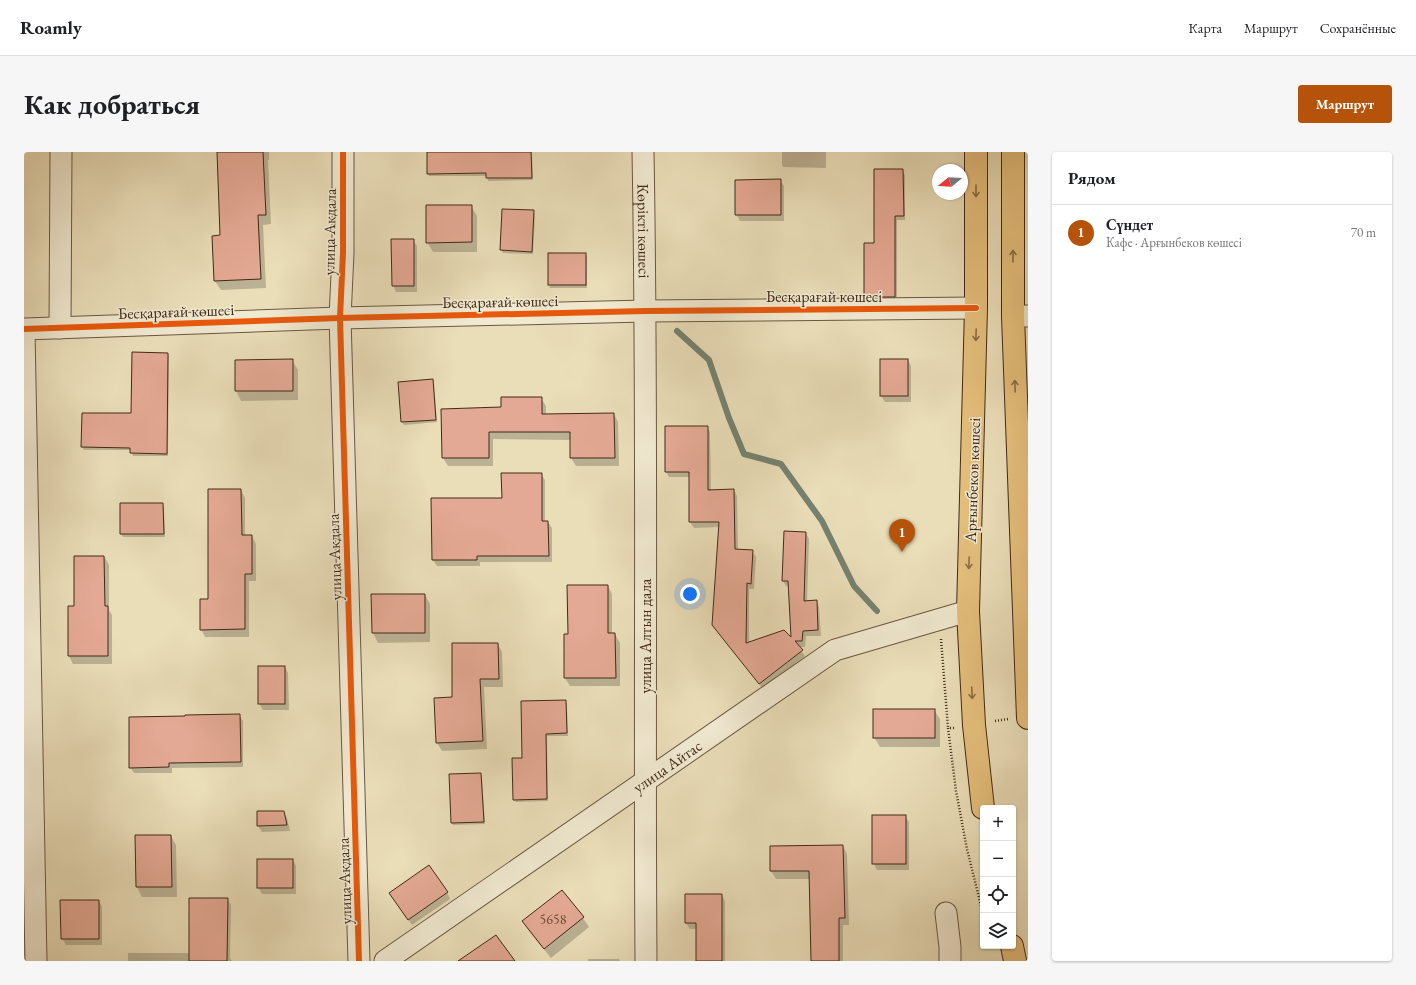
<!DOCTYPE html>
<html lang="ru">
<head>
<meta charset="utf-8">
<style>
	body { margin:0; font-family:"EB Garamond",serif; background:#f6f6f6; color:#202124 }
	.controls { position:absolute; right:12px; bottom:12px; display:grid; overflow:hidden; border-radius:4px; box-shadow:0 1px 3px #0004 }
	.controls button { width:36px; height:36px; display:grid; place-items:center; padding:0; border:0; border-bottom:1px solid #e0e0e0; background:#fff; color:#202124; font:20px sans-serif }
	.compass { position:absolute; left:908px; top:12px; width:36px; height:36px; border-radius:50%; background:#fff; box-shadow:0 1px 3px #0004; rotate:252deg }
	.you { position:absolute; left:666px; top:442px; width:14px; height:14px; margin:-10px; border:3px solid #fff; border-radius:50%; background:#1a73e8; box-shadow:0 0 0 6px #1a73e833 }
	.badge { display:grid; place-items:center; width:26px; height:26px; border-radius:50%; background:#b45309; color:#fff; font-size:13px; font-weight:700 }
	.pin { position:absolute; translate:-50% -33px; filter:drop-shadow(0 1px 2px #0008) }
	.pin::after { content:''; position:absolute; top:21px; width:14px; height:12px; background:inherit; clip-path:polygon(0 0,100% 0,50% 100%) }
	.list { margin:0; padding:0; list-style:none }
	h2 { display:flex; justify-content:space-between; align-items:center; height:52px; margin:0; padding:0 16px; font-size:17px }
	h2 small { font-size:13px; font-weight:400; color:#757577 }
	.list li { display:grid; grid-template-columns:26px 1fr auto; gap:12px; align-items:center; box-sizing:border-box; height:56px; padding:0 16px; border-top:1px solid #e0e0e0 }
	.list b { display:block; font-size:15px; white-space:nowrap }
	.list p { margin:0; font-size:13px; white-space:nowrap; color:#757577 }
	.list em { font-size:13px; font-style:normal; color:#757577 }
	.icon { flex:none; width:22px; height:22px; fill:none; stroke:currentColor; stroke-width:2; stroke-linecap:round; stroke-linejoin:round }
	.map { position:relative; flex:none; width:1004px; height:809px; overflow:hidden; border-radius:4px }
	header { display:flex; align-items:center; gap:24px; box-sizing:border-box; height:56px; padding:0 20px; background:#fff; border-bottom:1px solid #e0e0e0 }
	header strong { font-size:19px }
	nav { display:flex; gap:22px; margin-inline-start:auto; font-size:14px }
	.intro { display:flex; align-items:center; justify-content:space-between; box-sizing:border-box; height:96px; padding:0 24px }
	h1 { margin:0; font-size:28px }
	.button { padding:10px 18px; border-radius:4px; background:#b45309; color:#fff; font-size:14px; font-weight:700 }
	main { display:flex; gap:24px; padding:0 24px }
	aside { flex:1; background:#fff; border-radius:4px; box-shadow:0 1px 3px #0004 }
	.map>svg:first-child { display:block }
	.shadow { fill:#0003 }
	.lines { fill:none; stroke-linecap:round; stroke-linejoin:round }
	.stream { stroke:#758270; stroke-width:6 }
	.building { fill:#e4a994; stroke:#412a17 }
	.minor-casing { stroke:#6b5740; stroke-width:23 }
	.primary-casing { stroke:#412a17; stroke-width:24 }
	.path { stroke:#412a17; stroke-width:2.5; stroke-dasharray:1 2; stroke-linecap:butt }
	.minor { stroke:#f1ead2; stroke-width:21 }
	.primary { stroke:#e5bf7c; stroke-width:22 }
	.cycleway-casing { stroke:#f1ead2; stroke-width:8 }
	.cycleway { stroke:#e8590c; stroke-width:6 }
	.oneway { stroke:#8b6d44 }
	.labels { text-anchor:middle; stroke-width:3; stroke-linejoin:round; paint-order:stroke }
	.number-label { font-size:14px; fill:#6a4a36 }
	.street-label { font-size:16px; fill:#412a17; stroke:#f1ead2 }
</style>
</head>
<body>
<header>
<strong>Roamly</strong>
<nav><a>Карта</a><a>Маршрут</a><a>Сохранённые</a></nav>
</header>
<div class="intro"><h1>Как добраться</h1><a class="button">Маршрут</a></div>
<main>
<div class="map">
<svg width="1004" height="809" viewBox="0 0 1004 809">
	<rect width="100%" height="100%" fill="#eadeb9"/>
	<filter id="stains"><feTurbulence type="fractalNoise" baseFrequency=".005" numOctaves="4"/><feColorMatrix values="0 0 0 0 .2 0 0 0 0 .09 0 0 0 0 .02 0 0 0 .5 -.17"/></filter>
	<radialGradient id="worn" r=".72"><stop offset=".6" stop-color="#630" stop-opacity="0"/><stop offset="1" stop-color="#630" stop-opacity=".3"/></radialGradient>
	<!-- shadow -->
	<g class="shadow">
		<path d="M 194,0 L 245,0 L 245,8 L 244,8 L 247,72 L 239,73 L 242,136 L 197,138 L 191,129 L 197,84 Z"/>
		<path d="M 404,0 L 508,0 L 509,28 L 464,29 L 463,24 L 405,24 L 404,21 Z"/>
		<path d="M 758,0 L 802,0 L 802,16 L 759,15 L 758,13 Z"/>
		<path d="M 878,18 L 881,23 L 881,68 L 873,68 L 873,149 L 843,149 L 841,145 L 851,92 Z"/>
		<path d="M 756,28 L 760,34 L 760,69 L 716,69 L 712,62 Z"/>
		<path d="M 447,54 L 453,64 L 453,100 L 409,100 L 403,90 Z"/>
		<path d="M 509,59 L 511,62 L 509,102 L 479,101 L 477,98 Z"/>
		<path d="M 389,88 L 393,94 L 393,140 L 372,140 L 369,133 Z"/>
		<path d="M 562,102 L 563,105 L 563,136 L 526,136 L 525,133 Z"/>
		<path d="M 144,202 L 145,204 L 144,304 L 109,304 L 107,298 L 60,298 L 58,295 L 108,262 Z"/>
		<path d="M 268,208 L 274,218 L 274,248 L 217,249 L 212,239 L 212,209 Z"/>
		<path d="M 884,208 L 887,214 L 887,250 L 861,250 L 857,244 Z"/>
		<path d="M 408,228 L 410,231 L 413,270 L 380,273 L 378,270 L 375,231 Z"/>
		<path d="M 517,246 L 522,254 L 522,263 L 590,262 L 594,270 L 595,314 L 552,314 L 547,306 L 547,288 L 469,287 L 469,314 L 424,314 L 419,306 L 478,256 Z"/>
		<path d="M 683,275 L 686,280 L 687,339 L 710,338 L 713,344 L 714,398 L 728,399 L 732,405 L 730,437 L 725,437 L 725,491 L 768,487 L 765,435 L 762,434 L 759,429 L 782,381 L 785,387 L 783,450 L 792,449 L 795,455 L 797,484 L 782,484 L 781,495 L 774,495 L 781,504 L 739,537 L 693,478 L 695,375 L 670,376 L 666,370 L 666,325 L 645,325 L 642,320 Z"/>
		<path d="M 517,322 L 521,328 L 521,370 L 524,370 L 528,376 L 528,410 L 456,410 L 456,414 L 413,414 L 409,408 Z"/>
		<path d="M 217,338 L 221,346 L 221,384 L 228,384 L 232,392 L 232,429 L 225,429 L 225,485 L 181,485 L 177,477 Z"/>
		<path d="M 97,352 L 138,352 L 140,355 L 141,385 L 99,385 L 97,382 Z"/>
		<path d="M 80,404 L 85,413 L 85,458 L 88,463 L 88,512 L 49,512 L 45,504 L 45,455 L 51,455 Z"/>
		<path d="M 584,434 L 588,442 L 588,482 L 591,482 L 596,491 L 596,534 L 546,534 L 541,526 L 545,483 Z"/>
		<path d="M 348,443 L 401,443 L 406,452 L 406,490 L 354,491 L 349,481 Z"/>
		<path d="M 474,492 L 478,500 L 479,535 L 460,535 L 463,597 L 418,599 L 413,591 L 411,547 L 429,546 Z"/>
		<path d="M 261,515 L 264,521 L 265,558 L 239,558 L 235,551 Z"/>
		<path d="M 541,549 L 543,552 L 544,584 L 523,584 L 524,649 L 492,650 L 490,648 L 499,607 Z"/>
		<path d="M 910,558 L 916,567 L 916,595 L 856,595 L 850,585 Z"/>
		<path d="M 215,563 L 219,569 L 219,615 L 148,616 L 148,621 L 110,621 L 106,615 Z"/>
		<path d="M 457,622 L 458,625 L 461,672 L 429,673 L 428,671 Z"/>
		<path d="M 234,660 L 260,660 L 263,666 L 266,679 L 238,680 L 234,674 Z"/>
		<path d="M 849,664 L 881,664 L 885,670 L 885,718 L 853,718 L 850,712 Z"/>
		<path d="M 112,684 L 147,684 L 152,693 L 153,745 L 118,745 L 113,735 Z"/>
		<path d="M 819,694 L 823,702 L 825,773 L 819,773 L 819,809 L 788,809 L 786,727 L 752,727 L 747,719 L 747,695 Z"/>
		<path d="M 269,708 L 272,714 L 272,742 L 238,742 L 234,735 Z"/>
		<path d="M 538,739 L 559,766 L 565,775 L 527,806 L 505,779 L 500,770 Z"/>
		<path d="M 423,740 L 426,747 L 388,773 L 370,747 Z"/>
		<path d="M 698,743 L 701,749 L 701,809 L 673,809 L 673,777 L 666,777 L 662,771 Z"/>
		<path d="M 203,747 L 207,753 L 206,806 L 208,809 L 104,809 L 104,801 L 166,801 Z"/>
		<path d="M 75,749 L 78,755 L 78,793 L 42,793 L 38,786 Z"/>
		<path d="M 0,753 L 1,754 L 1,803 L 0,803 Z"/>
		<path d="M 564,807 L 595,807 L 596,809 L 564,809 Z"/>
	</g>
	<g class="lines">
		<!-- stream -->
		<path class="stream" d="M 653,179 L 685,208 L 705,266 L 720,302 L 757,312 L 798,369 L 830,434 L 853,459"/>
	</g>
	<!-- building -->
	<g class="building">
		<path d="M 193,0 L 239,0 L 242,63 L 234,63 L 237,127 L 190,129 L 188,84 L 196,83 Z"/>
		<path d="M 403,0 L 507,0 L 508,26 L 462,26 L 462,21 L 403,22 Z"/>
		<path d="M 850,17 L 879,17 L 880,64 L 871,64 L 871,145 L 840,145 L 840,91 L 850,91 Z"/>
		<path d="M 757,27 L 757,63 L 711,63 L 711,28 Z"/>
		<path d="M 402,53 L 448,53 L 448,90 L 402,91 Z"/>
		<path d="M 478,57 L 510,58 L 508,100 L 476,98 Z"/>
		<path d="M 367,87 L 390,87 L 390,134 L 368,134 Z"/>
		<rect x="524" y="101" width="38" height="32"/>
		<path d="M 108,200 L 144,201 L 143,302 L 106,301 L 106,296 L 57,295 L 58,261 L 107,261 Z"/>
		<path d="M 269,207 L 269,239 L 211,239 L 211,208 Z"/>
		<rect x="856" y="207" width="28" height="37"/>
		<path d="M 409,227 L 412,268 L 377,270 L 374,230 Z"/>
		<path d="M 477,245 L 518,245 L 518,262 L 590,261 L 591,306 L 546,306 L 546,280 L 465,280 L 465,306 L 418,306 L 417,257 L 477,255 Z"/>
		<path d="M 641,274 L 684,274 L 684,338 L 710,337 L 711,397 L 729,398 L 727,432 L 723,431 L 722,491 L 760,478 L 767,485 L 764,429 L 758,429 L 760,379 L 782,380 L 780,449 L 793,448 L 794,478 L 779,479 L 778,489 L 771,489 L 779,498 L 735,532 L 688,473 L 695,370 L 665,370 L 665,320 L 641,320 Z"/>
		<path d="M 477,321 L 518,321 L 518,369 L 524,369 L 525,404 L 453,404 L 453,408 L 408,408 L 407,346 L 478,346 Z"/>
		<path d="M 184,337 L 217,337 L 218,383 L 228,383 L 228,422 L 221,422 L 221,477 L 176,478 L 176,447 L 184,447 Z"/>
		<path d="M 96,351 L 139,351 L 140,382 L 96,382 Z"/>
		<path d="M 50,404 L 80,404 L 81,454 L 84,454 L 84,504 L 44,504 L 44,454 L 50,454 Z"/>
		<path d="M 543,433 L 584,433 L 584,481 L 591,481 L 592,526 L 540,526 L 540,482 L 544,482 Z"/>
		<path d="M 347,442 L 401,442 L 401,481 L 348,481 Z"/>
		<path d="M 428,491 L 474,491 L 475,527 L 456,527 L 459,589 L 412,591 L 410,546 L 428,545 Z"/>
		<rect x="234" y="514" width="27" height="38"/>
		<path d="M 542,548 L 543,581 L 522,582 L 523,647 L 489,648 L 488,606 L 498,606 L 497,549 Z"/>
		<rect x="849" y="557" width="62" height="29"/>
		<path d="M 216,562 L 217,610 L 145,611 L 145,615 L 105,616 L 105,565 L 161,564 L 161,563 Z"/>
		<path d="M 457,621 L 460,670 L 427,671 L 425,622 Z"/>
		<path d="M 233,659 L 260,659 L 263,673 L 233,674 Z"/>
		<rect x="848" y="663" width="34" height="49"/>
		<path d="M 111,683 L 147,683 L 148,735 L 112,735 Z"/>
		<path d="M 819,693 L 821,766 L 815,766 L 815,809 L 787,809 L 785,719 L 746,719 L 746,694 Z"/>
		<rect x="233" y="707" width="36" height="29"/>
		<path d="M 405,713 L 424,740 L 384,768 L 365,741 Z"/>
		<path d="M 538,738 L 560,765 L 520,797 L 498,769 Z"/>
		<path d="M 661,742 L 698,742 L 698,809 L 672,809 L 672,771 L 661,771 Z"/>
		<path d="M 165,746 L 204,746 L 203,809 L 165,809 Z"/>
		<path d="M 36,748 L 75,748 L 75,787 L 37,787 Z"/>
		<path d="M 472,783 L 491,809 L 434,809 Z"/>
	</g>
	<g class="lines">
		<!-- minor casing -->
		<g class="minor-casing">
			<g id="minor">
				<path d="M 319,0 L 319,101 L 316,166 L 335,809"/>
				<path id="s1" d="M 619,0 C 624,270 620,539 622,809"/>
				<path d="M 989,164 L 1004,164"/>
				<path d="M 36,176 L 37,0"/>
				<path d="M 0,177 L 316,166 L 622,159 L 952,156"/>
				<path d="M 0,178 L 12,809"/>
				<path d="M 922,761 L 926,795 L 926,809"/>
				<path id="s2" d="M 361,809 L 811,498 L 944,459"/>
			</g>
		</g>
		<!-- primary casing -->
		<g class="primary-casing">
			<g id="primary">
				<path d="M 952,0 L 952,156 L 944,459 L 950,573 L 959,656"/>
				<path d="M 989,0 L 989,164 L 1004,566"/>
				<path d="M 988,794 L 991,809"/>
			</g>
		</g>
		<!-- path -->
		<g class="path">
			<path d="M 917,487 L 924,576"/>
			<path d="M 971,569 L 984,567"/>
			<path d="M 930,576 L 924,576 L 932,639 L 943,697 L 959,762"/>
		</g>
		<!-- minor -->
		<use href="#minor" class="minor"/>
		<!-- primary -->
		<use href="#primary" class="primary"/>
		<!-- cycleway casing -->
		<g class="cycleway-casing">
			<g id="cycleway">
				<path d="M 319,0 L 319,101 L 316,166 L 335,809"/>
				<path d="M 0,177 L 316,166 L 622,159 L 952,156"/>
			</g>
		</g>
		<!-- cycleway -->
		<use href="#cycleway" class="cycleway"/>
	</g>
	<!-- one-way arrows -->
	<defs><path id="oneway-shaft" d="M-6 0H5M1.5-3L5.5 0L1.5 3" fill="none" stroke-width="1.6" stroke-linecap="round" stroke-linejoin="round"/></defs>
	<g class="oneway">
		<use href="#oneway-shaft" transform="translate(952 39) rotate(90)"/>
		<use href="#oneway-shaft" transform="translate(989 104) rotate(-90)"/>
		<use href="#oneway-shaft" transform="translate(952 183) rotate(92)"/>
		<use href="#oneway-shaft" transform="translate(991 234) rotate(-92)"/>
		<use href="#oneway-shaft" transform="translate(945 411) rotate(92)"/>
		<use href="#oneway-shaft" transform="translate(948 541) rotate(87)"/>
	</g>
	<g class="labels">
		<!-- number labels -->
		<g class="number-label">
			<text x="529" y="772">5658</text>
		</g>
		<!-- street labels -->
		<g class="street-label">
			<text dy="6" stroke="none"><textPath href="#s1" startOffset="79">Көрікті көшесі</textPath></text>
			<text transform="translate(305 80) rotate(-89)" y="6">улица Акдала</text>
			<text x="800" y="150">Бесқарағай көшесі</text>
			<text transform="translate(476 149) rotate(-1)" y="6">Бесқарағай көшесі</text>
			<text transform="translate(152 159) rotate(-2)" y="6">Бесқарағай көшесі</text>
			<text transform="translate(948 328) rotate(-88)" y="6">Арғынбеков көшесі</text>
			<text transform="translate(310 405) rotate(-92)" y="6">улица Акдала</text>
			<text transform="translate(621 484) rotate(-90)" y="6">улица Алтын дала</text>
			<text dy="6" stroke="none"><textPath href="#s2" startOffset="343">улица Айтас</textPath></text>
			<text transform="translate(320 729) rotate(-92)" y="6">улица Акдала</text>
		</g>
	</g>
	<rect width="100%" height="100%" filter="url(#stains)"/>
	<rect width="100%" height="100%" fill="url(#worn)"/>
</svg>
<div class="controls">
<button>+</button>
<button>−</button>
<button><svg class="icon" aria-label="locate" viewBox="0 0 24 24"><circle cx="12" cy="12" r="6"/><path d="M12 2v4M12 18v4M2 12h4M18 12h4"/></svg></button>
<button><svg class="icon" aria-label="layers" viewBox="0 0 24 24"><path d="M12 4l9 5-9 5-9-5zM3 14l9 5 9-5"/></svg></button>
</div>
<svg class="compass" viewBox="-18 -18 36 36"><path d="M0-13l5 13h-10z" fill="#e53935"/><path d="M0 13l5-13h-10z" fill="#757577"/></svg>
<div class="you"></div>
<div class="pin badge" style="left:878px;top:400px">1</div>
</div>
<aside>
<h2>Рядом<small></small></h2>
<ul class="list">
<li><span class="badge">1</span><div><b>Сүндет</b><p>Кафе · Арғынбеков көшесі</p></div><em>70 m</em></li>
</ul>
</aside>
</main>
</body>
</html>
